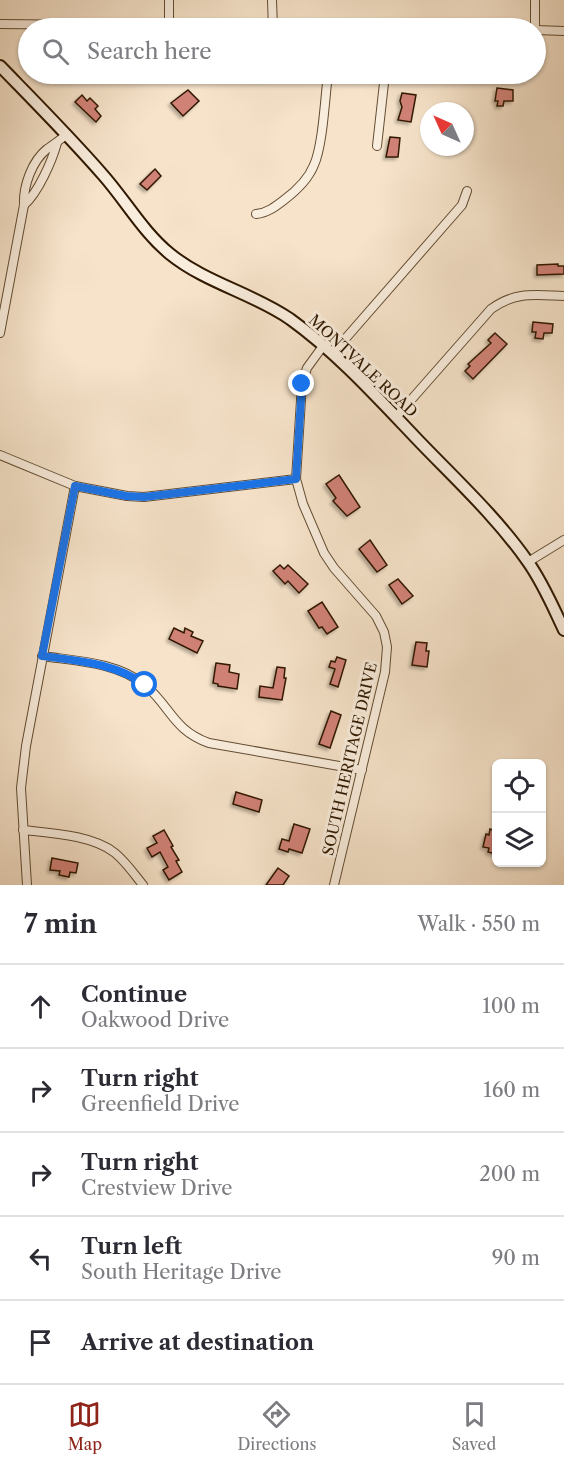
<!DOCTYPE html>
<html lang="en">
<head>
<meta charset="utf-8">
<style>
	body { margin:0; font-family:"Libre Caslon Text",serif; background:#f7f7f7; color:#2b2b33 }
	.controls { position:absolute; right:18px; bottom:18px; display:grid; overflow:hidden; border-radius:9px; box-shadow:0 2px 4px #0004 }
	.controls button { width:54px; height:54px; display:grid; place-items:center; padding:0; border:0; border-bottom:2px solid #e1e1e2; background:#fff; color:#2b2b33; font:30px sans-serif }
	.compass { position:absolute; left:420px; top:102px; width:54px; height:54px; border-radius:50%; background:#fff; box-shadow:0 2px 4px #0004; rotate:315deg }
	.stop { position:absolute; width:18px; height:18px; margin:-14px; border:4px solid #1a73e8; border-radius:50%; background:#fff }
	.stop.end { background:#1a73e8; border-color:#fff; box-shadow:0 2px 6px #0008 }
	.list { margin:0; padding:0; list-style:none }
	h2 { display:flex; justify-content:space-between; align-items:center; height:78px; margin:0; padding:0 24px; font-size:26px }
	h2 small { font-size:20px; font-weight:400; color:#7c7c81 }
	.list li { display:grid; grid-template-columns:39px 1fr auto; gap:18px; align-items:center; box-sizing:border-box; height:84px; padding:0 24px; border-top:2px solid #e1e1e2 }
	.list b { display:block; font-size:22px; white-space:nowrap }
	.list p { margin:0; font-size:20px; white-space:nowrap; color:#7c7c81 }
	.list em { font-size:20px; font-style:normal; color:#7c7c81 }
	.icon { flex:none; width:33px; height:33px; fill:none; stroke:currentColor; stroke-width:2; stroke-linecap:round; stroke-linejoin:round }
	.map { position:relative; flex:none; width:564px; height:885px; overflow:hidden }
	.search { position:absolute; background:#fff; box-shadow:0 2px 4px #0004; left:18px; right:18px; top:18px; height:66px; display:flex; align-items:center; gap:15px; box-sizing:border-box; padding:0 21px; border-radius:33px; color:#7c7c81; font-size:22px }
	.sheet { height:498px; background:#fff }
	nav { display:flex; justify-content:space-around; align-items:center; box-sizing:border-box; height:84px; border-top:2px solid #e1e1e2; background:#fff; font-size:16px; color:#7c7c81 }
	nav a { display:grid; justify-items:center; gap:3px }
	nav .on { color:#8f2418 }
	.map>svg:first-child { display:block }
	.building { fill:#d18277; stroke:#301900; stroke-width:1.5; filter:url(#shadow) }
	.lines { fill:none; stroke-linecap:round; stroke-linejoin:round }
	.street-casing { stroke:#624c32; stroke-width:10 }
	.secondary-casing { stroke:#301900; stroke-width:14 }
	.street { stroke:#f9eddd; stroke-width:8 }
	.secondary { stroke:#f9eddd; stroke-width:10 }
	.route { stroke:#1a73e8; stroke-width:8 }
	.labels { text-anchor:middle; stroke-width:6; stroke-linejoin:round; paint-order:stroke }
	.street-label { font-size:15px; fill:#301900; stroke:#f9eddd }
</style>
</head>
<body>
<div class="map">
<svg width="564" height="885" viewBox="0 0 564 885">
	<defs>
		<filter id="shadow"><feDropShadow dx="-2.5" dy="2.5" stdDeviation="1.5" flood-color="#0004"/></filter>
	</defs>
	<rect width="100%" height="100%" fill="#f6e3ca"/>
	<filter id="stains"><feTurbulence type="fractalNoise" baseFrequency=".00333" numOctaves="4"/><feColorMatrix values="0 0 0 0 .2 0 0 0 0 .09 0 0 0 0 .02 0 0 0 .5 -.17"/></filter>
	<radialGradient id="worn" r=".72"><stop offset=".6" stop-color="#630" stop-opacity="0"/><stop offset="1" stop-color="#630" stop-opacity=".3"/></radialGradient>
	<!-- building -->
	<g class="building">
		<path d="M 497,88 L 513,90 L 513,101 L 504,101 L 503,106 L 497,106 L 498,101 L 495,101 Z"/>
		<path d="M 188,90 L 199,101 L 183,116 L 171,103 Z"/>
		<path d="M 402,93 L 416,95 L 411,122 L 398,120 L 402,107 L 400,101 Z"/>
		<path d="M 82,95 L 87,101 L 90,98 L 98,106 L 95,109 L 101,116 L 96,122 L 75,102 Z"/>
		<path d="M 390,137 L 400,138 L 398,157 L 386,157 Z"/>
		<path d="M 155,169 L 161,176 L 147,190 L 140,184 Z"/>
		<path d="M 558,264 L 558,266 L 564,266 L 564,274 L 537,275 L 537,265 Z"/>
		<path d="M 533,322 L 553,324 L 552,333 L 544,333 L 543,339 L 535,338 L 536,332 L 532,332 Z"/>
		<path d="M 495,333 L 507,344 L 473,379 L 465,371 L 470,366 L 468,364 L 491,343 L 488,340 Z"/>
		<path d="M 339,475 L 360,507 L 347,516 L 333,501 L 336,498 L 326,484 Z"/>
		<path d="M 370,540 L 387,565 L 377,572 L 359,549 Z"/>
		<path d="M 280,565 L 284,569 L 288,565 L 308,584 L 299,593 L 288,581 L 285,584 L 273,571 Z"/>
		<path d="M 398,579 L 413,596 L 402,604 L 389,585 Z"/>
		<path d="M 322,602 L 338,627 L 327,634 L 322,627 L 319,628 L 308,611 Z"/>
		<path d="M 174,628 L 184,633 L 185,628 L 193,632 L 191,636 L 203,641 L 197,653 L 169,639 Z"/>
		<path d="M 416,642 L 427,643 L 426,651 L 429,651 L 427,667 L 412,665 Z"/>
		<path d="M 337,657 L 346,660 L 338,687 L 330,684 L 335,669 L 329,667 L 331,661 L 335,662 Z"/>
		<path d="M 216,663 L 230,665 L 229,672 L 239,674 L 237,689 L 218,686 L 218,684 L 213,683 Z"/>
		<path d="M 277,667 L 285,668 L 284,678 L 286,678 L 282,700 L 259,697 L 260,686 L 273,688 Z"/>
		<path d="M 331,711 L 341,715 L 330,748 L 319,744 Z"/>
		<path d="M 236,792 L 262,800 L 259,812 L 233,804 Z"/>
		<path d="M 294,824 L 310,829 L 302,853 L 289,849 L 288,852 L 279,849 L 282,839 L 289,841 Z"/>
		<path d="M 490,829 L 496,831 L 496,854 L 488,852 L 489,848 L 483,847 L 486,834 L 489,835 Z"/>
		<path d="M 164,830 L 173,846 L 171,847 L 179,860 L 176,861 L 182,872 L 169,880 L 163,870 L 168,867 L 160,852 L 152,857 L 147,848 L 157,843 L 153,836 Z"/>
		<path d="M 52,858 L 78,863 L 76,873 L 70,872 L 69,877 L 59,875 L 60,871 L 50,870 Z"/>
		<path d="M 278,868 L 289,876 L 283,885 L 266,885 Z"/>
	</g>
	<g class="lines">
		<!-- street casing -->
		<g class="street-casing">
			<g id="street">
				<path d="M 272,0 L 273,28"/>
				<path d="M 535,0 L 535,28"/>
				<path d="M 0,24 L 377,28"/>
				<path d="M 169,28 L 169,0"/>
				<path d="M 536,30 L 564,31"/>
				<path d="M 377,146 L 385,74"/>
				<path d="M 24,205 C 38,193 52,161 57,143"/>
				<path d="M 256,214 C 267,213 275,207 284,200 C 296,191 308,180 314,165 C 323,145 325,97 328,74"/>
				<path d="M 0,333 L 24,205 C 23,186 32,161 47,149 C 54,144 60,140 66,135"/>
				<path d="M 323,346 L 307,368 L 302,384 L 296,479 L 303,504 L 324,553 L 334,568 L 376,616 L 384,632 L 387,647 L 385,672 L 334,885"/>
				<path d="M 332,354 L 462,205 L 467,191"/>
				<path d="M 396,417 L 491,309 C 516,291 535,295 564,296"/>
				<path d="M 0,455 L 75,486 L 127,496 L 144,497 L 296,479"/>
				<path d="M 528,562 L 564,540"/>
				<path d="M 42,656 C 76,661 117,662 145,685 C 171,707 173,730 209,743 L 362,770"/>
				<path d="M 23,830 C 50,833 93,835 115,853 C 126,862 134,874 143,885"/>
				<path d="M 27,885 L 21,788 L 26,746 L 75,486"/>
			</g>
		</g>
		<!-- secondary casing -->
		<g class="secondary-casing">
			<path id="secondary" d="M 0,66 C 35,102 70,137 103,175 C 126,201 143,232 170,254 C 206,283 252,293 290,319 C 336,352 376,396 415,437 C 454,478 496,516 528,562 C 543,583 553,607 564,630"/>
		</g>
		<!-- street -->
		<use href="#street" class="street"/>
		<!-- secondary -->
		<use href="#secondary" class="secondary"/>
	</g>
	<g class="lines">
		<!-- route -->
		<path class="route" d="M 145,685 C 116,663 78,661 42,656 L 75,486 L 126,496 L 144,497 L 296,479 L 302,384"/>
	</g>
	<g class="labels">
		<!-- street labels -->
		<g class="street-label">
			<text transform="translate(363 366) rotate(43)" y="5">MONTVALE ROAD</text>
			<text transform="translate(350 759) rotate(-77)" y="5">SOUTH HERITAGE DRIVE</text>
		</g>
	</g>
	<rect width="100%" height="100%" filter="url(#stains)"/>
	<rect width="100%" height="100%" fill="url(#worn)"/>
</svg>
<div class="controls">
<button><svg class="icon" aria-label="locate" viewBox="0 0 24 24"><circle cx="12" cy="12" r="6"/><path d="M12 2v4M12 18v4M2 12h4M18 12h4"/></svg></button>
<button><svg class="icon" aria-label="layers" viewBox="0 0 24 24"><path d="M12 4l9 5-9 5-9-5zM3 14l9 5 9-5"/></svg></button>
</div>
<svg class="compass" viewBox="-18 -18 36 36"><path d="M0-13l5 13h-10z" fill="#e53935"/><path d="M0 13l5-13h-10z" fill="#7c7c81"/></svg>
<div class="stop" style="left:145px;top:685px"></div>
<div class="stop end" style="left:302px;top:384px"></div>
<div class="search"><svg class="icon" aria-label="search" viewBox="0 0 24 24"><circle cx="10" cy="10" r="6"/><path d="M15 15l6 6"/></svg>Search here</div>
</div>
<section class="sheet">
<h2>7 min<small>Walk · 550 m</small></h2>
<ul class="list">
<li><svg class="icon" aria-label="ahead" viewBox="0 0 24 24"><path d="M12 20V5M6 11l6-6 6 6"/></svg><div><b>Continue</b><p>Oakwood Drive</p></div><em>100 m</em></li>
<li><svg class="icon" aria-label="right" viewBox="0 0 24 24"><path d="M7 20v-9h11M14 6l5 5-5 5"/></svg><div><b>Turn right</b><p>Greenfield Drive</p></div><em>160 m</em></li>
<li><svg class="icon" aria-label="right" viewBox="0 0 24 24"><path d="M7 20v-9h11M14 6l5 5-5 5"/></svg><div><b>Turn right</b><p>Crestview Drive</p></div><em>200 m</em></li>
<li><svg class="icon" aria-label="left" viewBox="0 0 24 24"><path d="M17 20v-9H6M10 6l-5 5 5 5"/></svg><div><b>Turn left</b><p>South Heritage Drive</p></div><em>90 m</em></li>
<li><svg class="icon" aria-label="arrive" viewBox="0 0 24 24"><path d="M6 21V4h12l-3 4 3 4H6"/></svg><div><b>Arrive at destination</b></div></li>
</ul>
</section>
<nav>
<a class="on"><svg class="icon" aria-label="map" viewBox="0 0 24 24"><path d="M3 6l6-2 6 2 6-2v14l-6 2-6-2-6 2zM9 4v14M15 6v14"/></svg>Map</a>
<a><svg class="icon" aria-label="directions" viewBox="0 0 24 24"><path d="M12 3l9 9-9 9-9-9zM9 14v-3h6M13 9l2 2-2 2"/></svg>Directions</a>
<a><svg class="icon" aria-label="saved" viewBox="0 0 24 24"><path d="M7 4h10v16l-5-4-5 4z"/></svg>Saved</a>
</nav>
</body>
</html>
